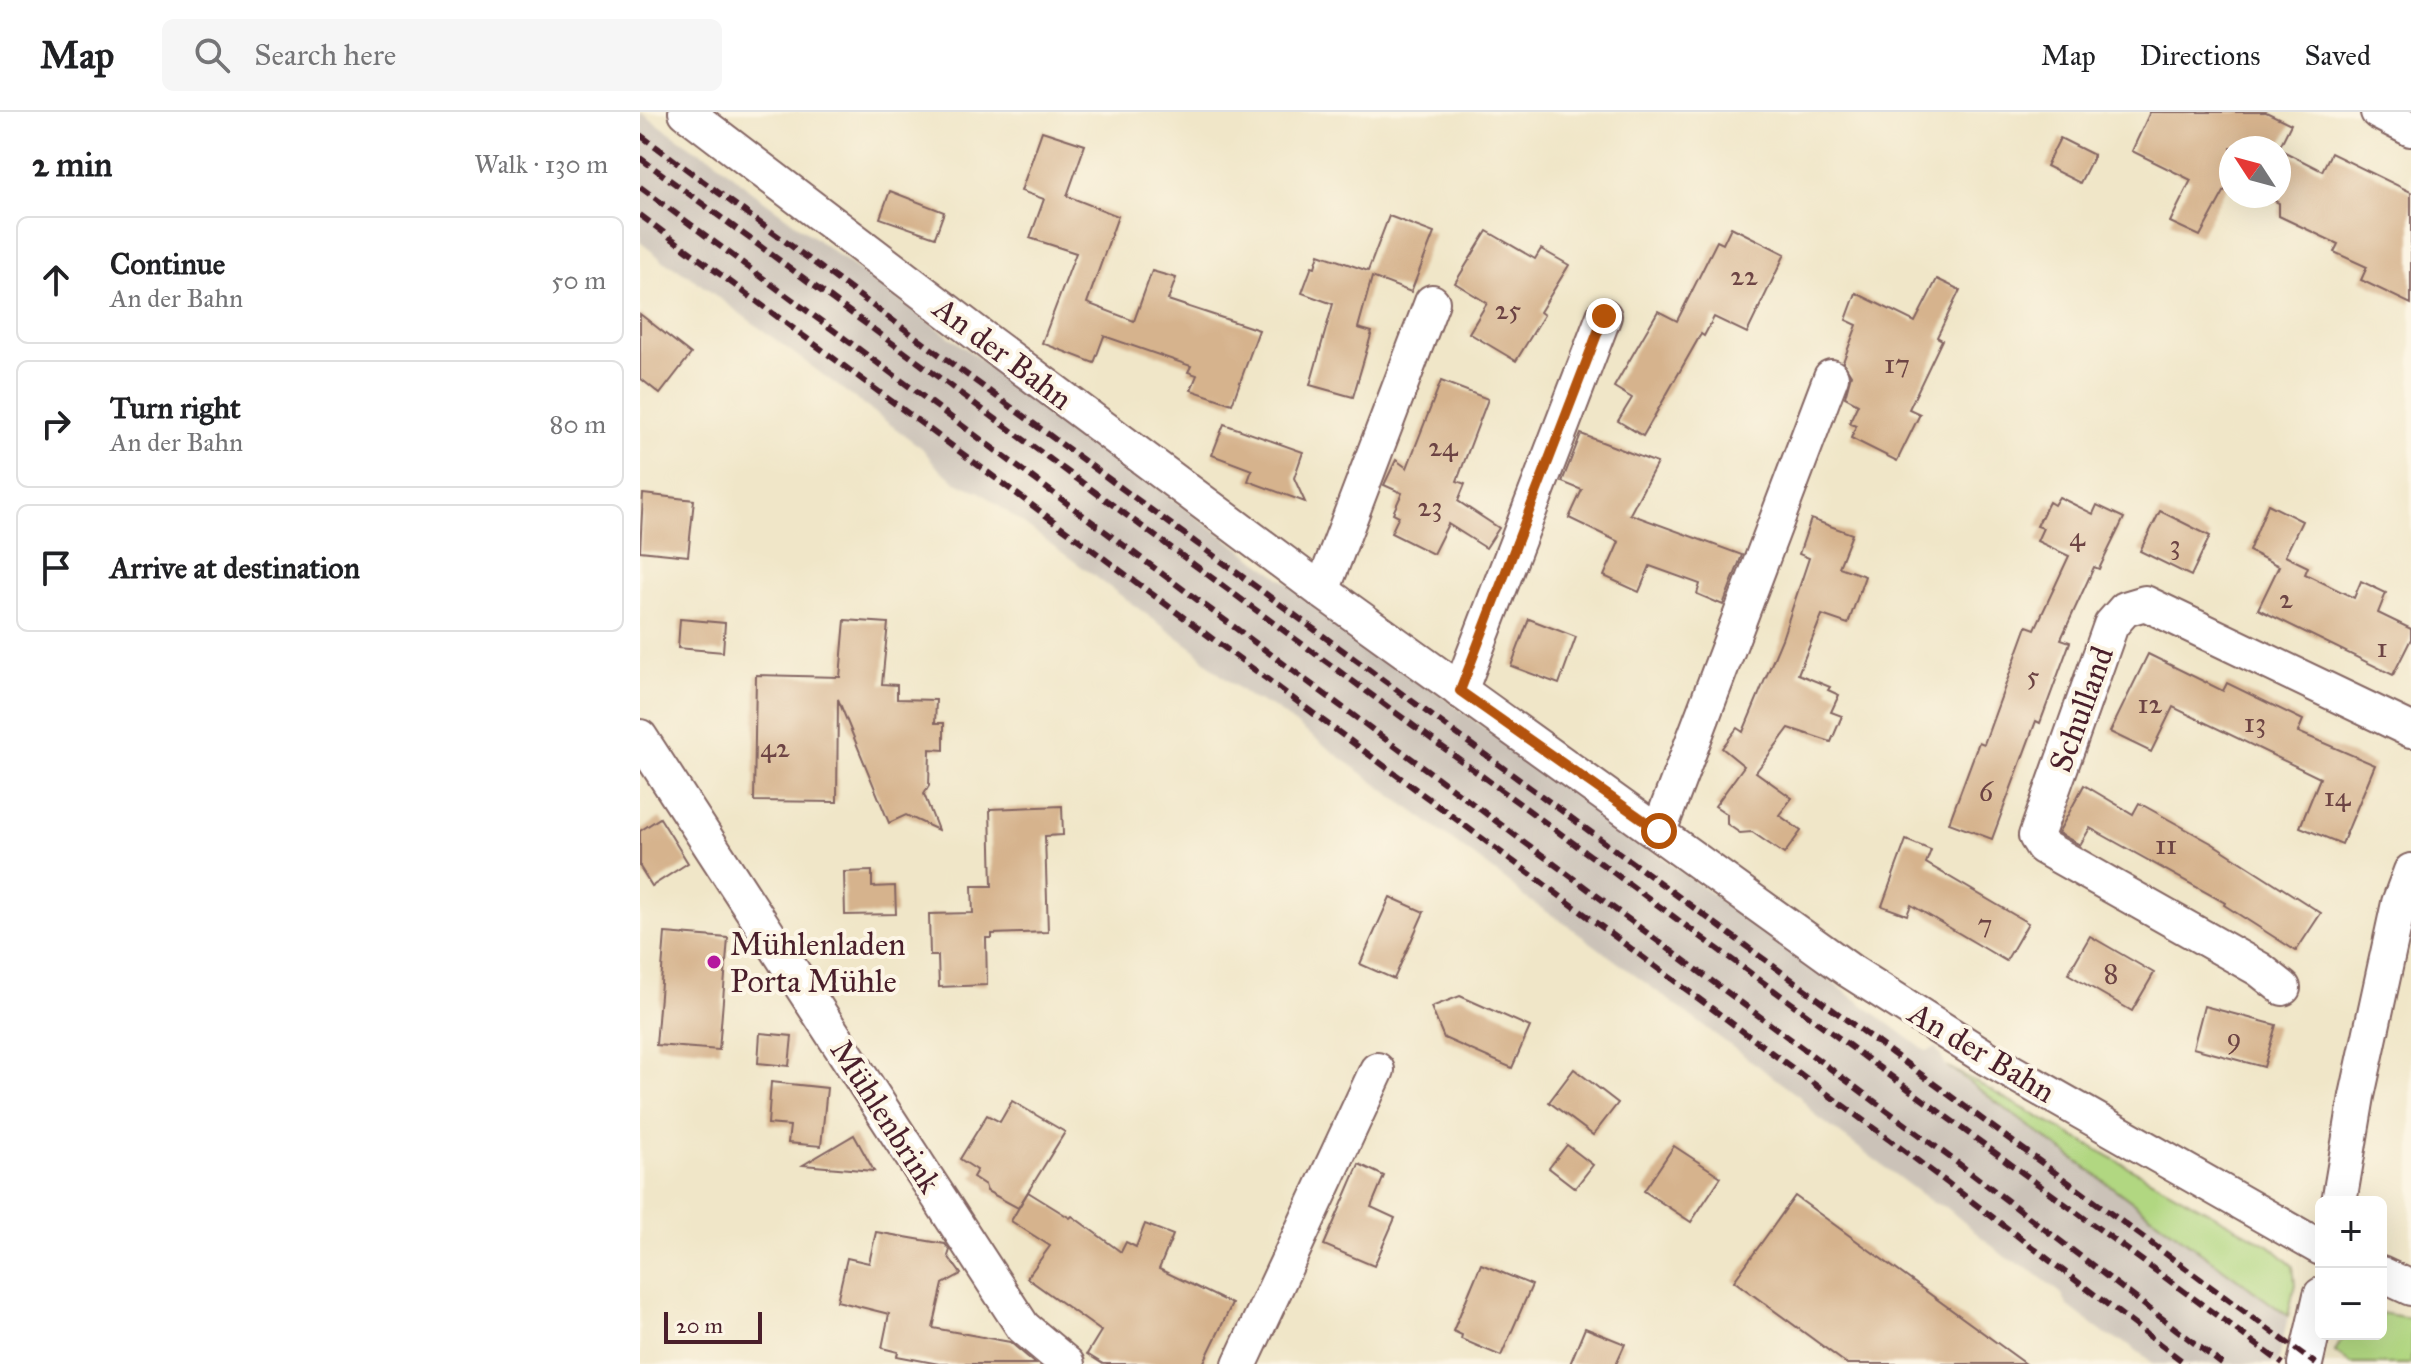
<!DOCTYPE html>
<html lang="en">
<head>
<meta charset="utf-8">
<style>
	body { margin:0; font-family:"IM FELL Great Primer",serif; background:#f6f6f6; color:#202124 }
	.controls { position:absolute; right:24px; bottom:24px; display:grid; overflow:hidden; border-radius:12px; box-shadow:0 8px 32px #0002 }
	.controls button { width:72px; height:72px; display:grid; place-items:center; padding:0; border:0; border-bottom:2px solid #e0e0e0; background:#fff; color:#202124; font:40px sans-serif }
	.compass { position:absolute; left:1579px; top:24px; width:72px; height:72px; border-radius:50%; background:#fff; box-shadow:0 8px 32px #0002; rotate:306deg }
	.scale { position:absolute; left:24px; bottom:20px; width:98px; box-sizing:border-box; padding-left:8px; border:4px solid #4a1f2b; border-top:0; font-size:22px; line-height:28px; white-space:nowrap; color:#4a1f2b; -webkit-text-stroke:6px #fcf5e5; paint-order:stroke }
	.stop { position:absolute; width:24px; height:24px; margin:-18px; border:6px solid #b45309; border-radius:50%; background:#fff }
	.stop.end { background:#b45309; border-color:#fff; box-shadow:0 2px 8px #0008 }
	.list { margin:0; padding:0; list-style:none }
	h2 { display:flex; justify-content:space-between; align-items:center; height:104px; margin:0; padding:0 32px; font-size:34px }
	h2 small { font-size:26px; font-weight:400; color:#757577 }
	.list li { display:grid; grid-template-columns:52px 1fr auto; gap:24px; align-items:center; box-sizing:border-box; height:128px; margin:0 16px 16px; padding:0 16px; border:2px solid #e0e0e0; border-radius:12px }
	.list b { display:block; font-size:30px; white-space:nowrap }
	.list p { margin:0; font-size:26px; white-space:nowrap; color:#757577 }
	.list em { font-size:26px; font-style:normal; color:#757577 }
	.icon { flex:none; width:44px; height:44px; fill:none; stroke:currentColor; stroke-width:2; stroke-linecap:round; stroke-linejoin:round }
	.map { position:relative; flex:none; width:1771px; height:1252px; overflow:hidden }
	header { display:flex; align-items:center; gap:48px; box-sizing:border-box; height:112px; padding:0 40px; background:#fff; border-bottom:2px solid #e0e0e0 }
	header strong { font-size:38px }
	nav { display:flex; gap:44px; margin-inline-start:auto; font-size:28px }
	.search { width:560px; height:72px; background:#f6f6f6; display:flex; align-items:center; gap:20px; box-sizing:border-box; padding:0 28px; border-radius:12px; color:#757577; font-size:30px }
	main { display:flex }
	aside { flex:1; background:#fff }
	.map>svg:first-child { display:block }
	.industrial { fill:#cbc2b8 }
	.green { fill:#b1d781; stroke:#7e7b56; stroke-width:2 }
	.building { fill:#d6b38d }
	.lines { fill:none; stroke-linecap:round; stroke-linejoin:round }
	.street-casing { stroke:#846562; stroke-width:38 }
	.street { stroke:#fff; stroke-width:34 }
	.rail { stroke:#4a1f2b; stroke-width:6; stroke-dasharray:12 6; stroke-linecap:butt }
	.route { stroke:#b45309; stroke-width:10 }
	.poi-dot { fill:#b5179e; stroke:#fcf5e5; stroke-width:3 }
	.labels { text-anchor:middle; stroke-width:8; stroke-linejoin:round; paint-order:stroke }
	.number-label { font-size:28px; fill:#6d4444 }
	.street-label { font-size:32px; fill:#4a1f2b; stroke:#fcf5e5 }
	.poi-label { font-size:32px; fill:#4a1f2b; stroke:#fcf5e5; text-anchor:start }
</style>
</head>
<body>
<header>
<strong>Map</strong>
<div class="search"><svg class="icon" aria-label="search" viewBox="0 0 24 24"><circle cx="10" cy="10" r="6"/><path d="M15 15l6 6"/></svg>Search here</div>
<nav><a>Map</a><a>Directions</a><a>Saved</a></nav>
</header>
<main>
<aside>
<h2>2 min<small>Walk · 130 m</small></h2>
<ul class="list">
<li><svg class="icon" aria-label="ahead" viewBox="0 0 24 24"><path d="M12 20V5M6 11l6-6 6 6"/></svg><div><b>Continue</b><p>An der Bahn</p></div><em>50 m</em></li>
<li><svg class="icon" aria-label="right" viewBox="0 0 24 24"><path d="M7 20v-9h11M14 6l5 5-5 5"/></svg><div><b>Turn right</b><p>An der Bahn</p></div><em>80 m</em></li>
<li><svg class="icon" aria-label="arrive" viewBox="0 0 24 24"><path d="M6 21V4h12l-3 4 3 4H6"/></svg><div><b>Arrive at destination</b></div></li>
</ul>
</aside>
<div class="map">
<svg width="1771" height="1252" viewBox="0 0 1771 1252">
	<rect width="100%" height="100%" fill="#fcf5e5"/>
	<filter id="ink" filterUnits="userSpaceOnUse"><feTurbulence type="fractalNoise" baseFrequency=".0125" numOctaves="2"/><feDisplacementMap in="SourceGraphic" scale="16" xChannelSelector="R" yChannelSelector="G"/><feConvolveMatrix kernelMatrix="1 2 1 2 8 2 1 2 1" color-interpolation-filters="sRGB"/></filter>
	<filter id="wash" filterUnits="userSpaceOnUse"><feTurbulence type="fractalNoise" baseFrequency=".006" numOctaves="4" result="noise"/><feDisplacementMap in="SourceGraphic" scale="32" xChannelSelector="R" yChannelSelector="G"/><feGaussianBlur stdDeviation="1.8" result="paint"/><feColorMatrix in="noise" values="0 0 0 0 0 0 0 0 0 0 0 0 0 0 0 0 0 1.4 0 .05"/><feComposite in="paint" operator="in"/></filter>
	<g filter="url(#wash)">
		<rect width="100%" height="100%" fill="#f0e6c8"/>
		<!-- industrial -->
		<path class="industrial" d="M 0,0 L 53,36 L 74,47 L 111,79 L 344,250 L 366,263 L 404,293 L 1286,939 L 1296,936 L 1307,955 L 1623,1184 L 1648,1204 L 1638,1252 L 1514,1252 L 1488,1232 L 1466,1223 L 1427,1193 L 1421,1181 L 1388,1156 L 1365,1145 L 1306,1095 L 1293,1091 L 1176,1004 L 1160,985 L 927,813 L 884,785 L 867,769 L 634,596 L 611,586 L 572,556 L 555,538 L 340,380 L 319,372 L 298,356 L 282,336 L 48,163 L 25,150 L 0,130 Z"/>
		<!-- green -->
		<g class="green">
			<path d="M 1307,954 L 1630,1134 L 1653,1154 L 1655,1172 L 1648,1204 Z"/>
			<path d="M 1741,1201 L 1771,1206 L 1771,1252 L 1711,1252 L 1695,1240 L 1704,1222 L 1741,1222 Z"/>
		</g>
		<g id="blocks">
			<!-- building -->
			<g class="building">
				<path d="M 1510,0 L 1626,0 L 1651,12 L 1639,36 L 1591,36 L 1591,67 L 1560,124 L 1530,110 L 1551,68 L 1492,39 Z"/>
				<path d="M 402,19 L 445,33 L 427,84 L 478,104 L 447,191 L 494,209 L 512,159 L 536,166 L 528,188 L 619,218 L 592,292 L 551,278 L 557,263 L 548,260 L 551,254 L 464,224 L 454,251 L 402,231 L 436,141 L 390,126 L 404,87 L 381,79 Z"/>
				<path d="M 1420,26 L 1454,43 L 1440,71 L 1406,54 Z"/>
				<path d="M 1639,37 L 1682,59 L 1691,41 L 1771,80 L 1771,192 L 1721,168 L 1727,155 L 1694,140 L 1698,132 L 1639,104 L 1639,91 L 1625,84 L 1639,84 Z"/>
				<path d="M 250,79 L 304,100 L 295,125 L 240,106 Z"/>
				<path d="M 749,104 L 794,121 L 771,180 L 732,165 L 718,216 L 732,220 L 713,285 L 670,273 L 693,192 L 662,181 L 672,154 L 675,155 L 679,142 L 728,159 Z"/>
				<path d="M 1091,115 L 1145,142 L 1107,221 L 1074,205 L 1064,224 L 1061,222 L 1003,324 L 978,309 L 992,286 L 974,275 L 1018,199 L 1037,209 L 1077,129 L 1083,132 Z"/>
				<path d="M 847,119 L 895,147 L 901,137 L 929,153 L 900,200 L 904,203 L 876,249 L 829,221 L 847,191 L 815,171 Z"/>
				<path d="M 1297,167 L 1320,178 L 1297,225 L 1302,228 L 1269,297 L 1280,302 L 1257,349 L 1211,326 L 1216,314 L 1209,311 L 1218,292 L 1205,285 L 1211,263 L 1203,250 L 1217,213 L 1206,208 L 1216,181 L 1275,210 Z"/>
				<path d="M 0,202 L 51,242 L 20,282 L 0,266 Z"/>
				<path d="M 801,269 L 848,287 L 817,369 L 825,372 L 818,389 L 859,416 L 846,436 L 808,412 L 793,442 L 751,421 L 759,404 L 753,401 L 762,381 L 744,373 L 756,348 L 767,356 Z"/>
				<path d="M 584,312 L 663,340 L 654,366 L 665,390 L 608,369 L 612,358 L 572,343 Z"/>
				<path d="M 941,322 L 1017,351 L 990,402 L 1102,443 L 1083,493 L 1057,482 L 1060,472 L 1010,454 L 999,480 L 964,464 L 979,430 L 929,406 L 942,378 L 922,370 Z"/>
				<path d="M 3,382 L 54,388 L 48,444 L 0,439 Z"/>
				<path d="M 1419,385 L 1453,402 L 1457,393 L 1484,406 L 1459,457 L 1454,455 L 1421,527 L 1430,530 L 1400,611 L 1396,609 L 1352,727 L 1309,711 L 1339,630 L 1344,632 L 1387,514 L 1395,517 L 1429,444 L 1397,429 L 1403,416 L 1397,414 L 1409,390 L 1414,393 Z"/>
				<path d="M 1628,392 L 1662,409 L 1645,444 L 1668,455 L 1665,462 L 1714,486 L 1721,469 L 1746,481 L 1738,501 L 1771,517 L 1771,527 L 1753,563 L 1618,497 L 1639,454 L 1609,439 Z"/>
				<path d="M 1520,399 L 1570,424 L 1551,464 L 1500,439 Z"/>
				<path d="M 1171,407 L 1212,422 L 1199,455 L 1225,464 L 1208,512 L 1182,503 L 1158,562 L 1190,575 L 1188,578 L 1199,583 L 1191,600 L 1202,604 L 1191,630 L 1149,616 L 1116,660 L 1152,686 L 1139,703 L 1161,719 L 1144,742 L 1112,720 L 1100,721 L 1087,712 L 1087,702 L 1075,694 L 1104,654 L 1082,636 L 1097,616 L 1103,620 L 1142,527 L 1169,446 L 1159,442 Z"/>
				<path d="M 40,507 L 85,511 L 83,540 L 38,536 Z"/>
				<path d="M 889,507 L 936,525 L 919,572 L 871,554 Z"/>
				<path d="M 205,508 L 248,511 L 242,572 L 257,573 L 257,587 L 296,588 L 295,611 L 304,611 L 304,638 L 290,637 L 289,674 L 284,682 L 298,718 L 266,703 L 249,711 L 198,587 L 197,690 L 114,689 L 116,563 L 200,565 Z"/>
				<path d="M 1508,542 L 1583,579 L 1587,571 L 1663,608 L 1658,620 L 1735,653 L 1702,732 L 1660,715 L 1680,666 L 1533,595 L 1511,640 L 1470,620 Z"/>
				<path d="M 1444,673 L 1493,702 L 1499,691 L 1573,732 L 1681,801 L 1656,839 L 1584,793 L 1585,791 L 1450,716 L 1440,733 L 1418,721 Z"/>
				<path d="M 422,694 L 423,723 L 405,724 L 408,820 L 352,822 L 352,826 L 346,826 L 347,873 L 299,875 L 298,844 L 290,844 L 289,802 L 333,801 L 332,774 L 352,774 L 350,697 Z"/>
				<path d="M 20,706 L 48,751 L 12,774 L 0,755 L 0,719 Z"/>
				<path d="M 1266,728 L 1291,738 L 1286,751 L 1388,811 L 1366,849 L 1271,793 L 1267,803 L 1242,794 Z"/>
				<path d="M 232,759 L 232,775 L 255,774 L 256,802 L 205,803 L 204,760 Z"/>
				<path d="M 750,785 L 784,800 L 754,867 L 720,852 Z"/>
				<path d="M 25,821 L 88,826 L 79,938 L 16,933 Z"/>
				<path d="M 1450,824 L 1514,861 L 1492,899 L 1428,862 Z"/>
				<path d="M 820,884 L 890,915 L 872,956 L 804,926 L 791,895 Z"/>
				<path d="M 1564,894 L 1636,913 L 1624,955 L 1553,936 Z"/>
				<path d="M 120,921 L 152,924 L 149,954 L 118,951 Z"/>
				<path d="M 934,957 L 978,991 L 953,1023 L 909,990 Z"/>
				<path d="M 131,970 L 187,976 L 181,1034 L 148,1031 L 150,1014 L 128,1012 Z"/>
				<path d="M 372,989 L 425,1020 L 378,1096 L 347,1079 L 345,1073 L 333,1065 L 337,1058 L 320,1047 L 347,1003 L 360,1010 Z"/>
				<path d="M 214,1023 L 234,1059 L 163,1053 Z"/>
				<path d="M 927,1033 L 953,1053 L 935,1076 L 909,1056 Z"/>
				<path d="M 1034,1034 L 1081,1065 L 1051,1110 L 1004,1079 Z"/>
				<path d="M 719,1052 L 744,1064 L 731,1095 L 755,1106 L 734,1154 L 684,1133 Z"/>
				<path d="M 388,1080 L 430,1106 L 432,1104 L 481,1140 L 486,1130 L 496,1135 L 505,1112 L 533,1123 L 519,1157 L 592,1192 L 563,1252 L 463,1252 L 447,1242 L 461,1219 L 387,1166 L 410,1134 L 371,1109 Z"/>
				<path d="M 1155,1084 L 1386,1252 L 1207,1252 L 1094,1169 Z"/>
				<path d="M 236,1120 L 305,1132 L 310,1138 L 308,1144 L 321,1162 L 303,1172 L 293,1216 L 370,1230 L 396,1252 L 299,1252 L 257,1244 L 258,1240 L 242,1236 L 249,1202 L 197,1189 L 207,1146 L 229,1151 Z"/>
				<path d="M 841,1152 L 892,1173 L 861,1244 L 821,1227 L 822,1223 L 813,1219 Z"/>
				<path d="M 945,1216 L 985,1232 L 976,1252 L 930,1252 Z"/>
			</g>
		</g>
	</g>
	<g filter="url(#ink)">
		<use href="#blocks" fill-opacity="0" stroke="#846562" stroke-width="2"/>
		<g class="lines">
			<!-- street casing -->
			<g class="street-casing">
				<g id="street">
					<path d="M 46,0 L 348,230 L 682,479 L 1210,859 L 1347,946 L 1681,1136"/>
					<path d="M 1738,0 L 1771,17"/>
					<path d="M 682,479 L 792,190"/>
					<path d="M 820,579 L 964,204"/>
					<path d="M 0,625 L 383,1215 L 427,1252"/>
					<path d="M 1019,719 L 1191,265"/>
					<path d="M 1643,876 L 1619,857 L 1403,735 L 1396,724 L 1471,513 L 1485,497 L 1505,491 L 1771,618"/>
					<path d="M 1699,1090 L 1717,984 L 1759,791 L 1771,759"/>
					<path d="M 1741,1162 L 1771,1176"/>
					<path d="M 600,1252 L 737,958"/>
					<path d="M 1665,1252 L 1681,1183"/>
				</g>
			</g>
			<!-- street -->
			<use href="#street" class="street"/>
			<!-- rail -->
			<g class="rail">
				<path d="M 0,23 L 1676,1252"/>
				<path d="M 0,46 L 1643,1252"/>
				<path d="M 0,75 L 1319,1052 L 1582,1252"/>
				<path d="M 0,103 L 1305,1069 L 1546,1252"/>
			</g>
		</g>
	</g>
	<g class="lines" filter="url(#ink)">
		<!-- route -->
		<path class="route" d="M 964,204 L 820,579 L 1019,719"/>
	</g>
	<!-- markers -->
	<circle class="poi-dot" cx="74" cy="850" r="8"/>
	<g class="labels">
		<!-- number labels -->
		<g class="number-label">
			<text x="1104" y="173">22</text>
			<text x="868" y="207">25</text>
			<text x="1257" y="261">17</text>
			<text x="803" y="344">24</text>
			<text x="790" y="404">23</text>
			<text x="1437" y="434">4</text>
			<text x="1535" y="442">3</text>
			<text x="1646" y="496">2</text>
			<text x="1742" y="545">1</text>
			<text x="1393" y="573">5</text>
			<text x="1510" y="601">12</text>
			<text x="1615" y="620">13</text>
			<text x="135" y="645">42</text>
			<text x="1346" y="689">6</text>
			<text x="1697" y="694">14</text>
			<text x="1526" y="742">11</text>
			<text x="1345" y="821">7</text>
			<text x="1471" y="871">8</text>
			<text x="1594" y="935">9</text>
		</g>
		<!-- street labels -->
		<g class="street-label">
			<text transform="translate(363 241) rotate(37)" y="11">An der Bahn</text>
			<text transform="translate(1441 597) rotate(-70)" y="11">Schulland</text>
			<text transform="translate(1342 940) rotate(31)" y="11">An der Bahn</text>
			<text transform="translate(246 1004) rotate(57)" y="11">Mühlenbrink</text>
		</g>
		<!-- poi labels -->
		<g class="poi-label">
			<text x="90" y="843">Mühlenladen<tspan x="90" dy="37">Porta Mühle</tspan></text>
		</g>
	</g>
</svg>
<div class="controls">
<button>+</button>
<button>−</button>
</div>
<svg class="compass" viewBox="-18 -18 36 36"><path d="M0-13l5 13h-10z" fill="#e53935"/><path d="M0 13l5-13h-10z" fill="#757577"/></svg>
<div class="scale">20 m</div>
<div class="stop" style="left:1019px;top:719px"></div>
<div class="stop end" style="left:964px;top:204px"></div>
</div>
</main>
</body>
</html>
